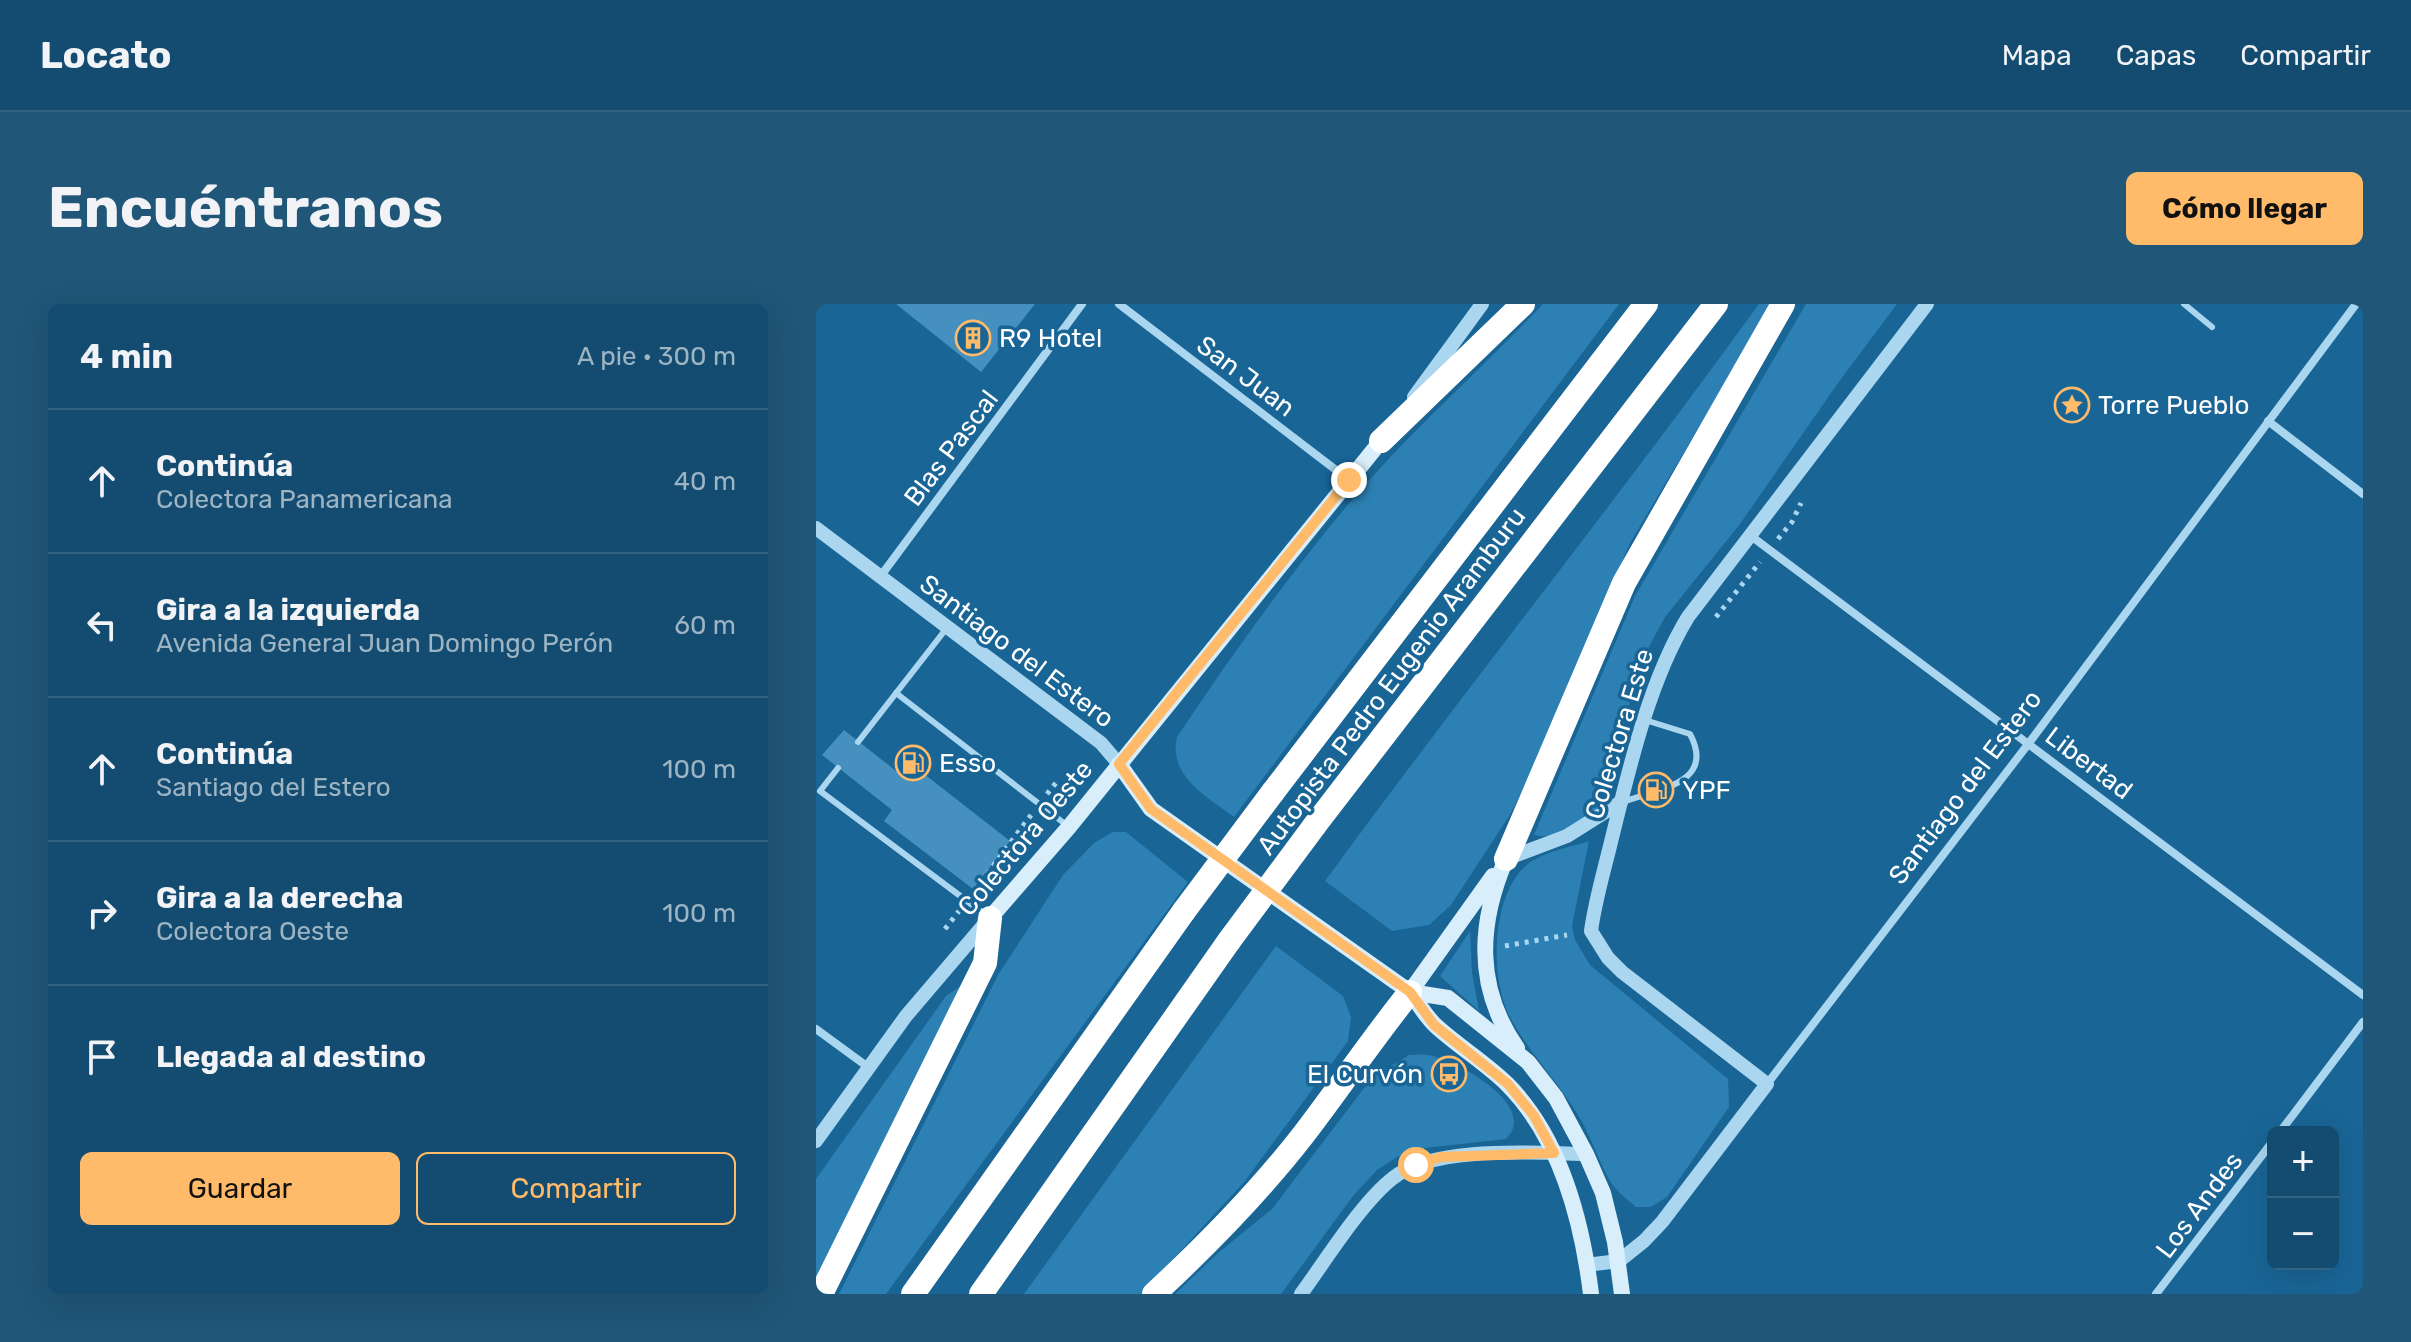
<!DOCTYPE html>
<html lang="es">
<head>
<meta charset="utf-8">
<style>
	body { margin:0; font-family:Rubik,sans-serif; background:#205678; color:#f1f3f6 }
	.controls { position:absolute; right:24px; bottom:24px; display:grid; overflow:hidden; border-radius:12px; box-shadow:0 8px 32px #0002 }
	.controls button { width:72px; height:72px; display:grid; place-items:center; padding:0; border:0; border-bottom:2px solid #326383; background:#134c70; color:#f1f3f6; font:40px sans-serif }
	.stop { position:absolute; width:24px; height:24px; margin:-18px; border:6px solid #ffbb6a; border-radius:50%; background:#fff }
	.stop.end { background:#ffbb6a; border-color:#fff; box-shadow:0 2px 8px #0008 }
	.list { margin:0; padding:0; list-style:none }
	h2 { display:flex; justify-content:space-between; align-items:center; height:104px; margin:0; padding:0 32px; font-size:34px }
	h2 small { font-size:26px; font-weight:400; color:#9db4c3 }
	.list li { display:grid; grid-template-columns:52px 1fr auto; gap:24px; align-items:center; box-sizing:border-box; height:144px; padding:0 32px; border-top:2px solid #326383 }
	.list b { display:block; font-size:30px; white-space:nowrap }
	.list p { margin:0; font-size:26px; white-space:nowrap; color:#9db4c3 }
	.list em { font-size:26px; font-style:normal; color:#9db4c3 }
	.actions { display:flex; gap:16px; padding:24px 32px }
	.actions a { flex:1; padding:18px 0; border:2px solid #ffbb6a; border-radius:12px; text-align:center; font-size:28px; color:#ffbb6a }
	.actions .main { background:#ffbb6a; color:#111 }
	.icon { flex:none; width:44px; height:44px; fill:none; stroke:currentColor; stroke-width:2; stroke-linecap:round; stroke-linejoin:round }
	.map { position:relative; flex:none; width:1547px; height:990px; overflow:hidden; border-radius:12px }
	header { display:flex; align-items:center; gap:48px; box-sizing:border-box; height:112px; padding:0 40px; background:#134c70; border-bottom:2px solid #326383 }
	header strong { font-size:38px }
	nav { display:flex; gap:44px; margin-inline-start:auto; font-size:28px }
	.intro { display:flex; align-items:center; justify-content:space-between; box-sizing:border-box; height:192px; padding:0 48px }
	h1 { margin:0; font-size:56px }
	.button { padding:20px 36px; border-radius:12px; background:#ffbb6a; color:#111; font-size:28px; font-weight:700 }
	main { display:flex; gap:48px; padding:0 48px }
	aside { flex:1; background:#134c70; border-radius:12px; box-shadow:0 8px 32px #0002 }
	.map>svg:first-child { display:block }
	.green { fill:#2c80b4 }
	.building { fill:#4590be }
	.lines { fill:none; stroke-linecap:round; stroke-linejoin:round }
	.path { stroke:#abd6f0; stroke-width:5; stroke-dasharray:4 6; stroke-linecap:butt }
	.service { stroke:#abd6f0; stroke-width:6 }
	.minor { stroke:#abd6f0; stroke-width:8 }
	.tertiary { stroke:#abd6f0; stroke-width:14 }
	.secondary { stroke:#d9eefb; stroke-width:16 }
	.motorway { stroke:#fff; stroke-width:24 }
	.motorway-bridge { stroke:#fff; stroke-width:24 }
	.route { stroke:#ffbb6a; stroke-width:10 }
	.labels { text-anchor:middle; stroke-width:7; stroke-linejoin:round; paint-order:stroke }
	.poi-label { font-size:26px; fill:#fff; stroke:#196596; text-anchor:start }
	.street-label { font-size:26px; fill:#fff; stroke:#196596 }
</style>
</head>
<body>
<header>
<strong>Locato</strong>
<nav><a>Mapa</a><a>Capas</a><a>Compartir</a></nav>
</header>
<div class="intro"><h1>Encuéntranos</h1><a class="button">Cómo llegar</a></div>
<main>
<aside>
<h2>4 min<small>A pie · 300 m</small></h2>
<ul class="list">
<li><svg class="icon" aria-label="ahead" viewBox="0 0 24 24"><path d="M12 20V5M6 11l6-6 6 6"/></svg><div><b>Continúa</b><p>Colectora Panamericana</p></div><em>40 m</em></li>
<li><svg class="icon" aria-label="left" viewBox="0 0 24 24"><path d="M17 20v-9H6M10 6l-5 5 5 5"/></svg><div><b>Gira a la izquierda</b><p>Avenida General Juan Domingo Perón</p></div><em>60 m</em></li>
<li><svg class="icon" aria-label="ahead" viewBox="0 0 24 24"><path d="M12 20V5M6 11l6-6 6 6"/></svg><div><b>Continúa</b><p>Santiago del Estero</p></div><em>100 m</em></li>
<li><svg class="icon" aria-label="right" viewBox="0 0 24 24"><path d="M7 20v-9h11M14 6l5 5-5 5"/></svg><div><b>Gira a la derecha</b><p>Colectora Oeste</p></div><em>100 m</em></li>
<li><svg class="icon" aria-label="arrive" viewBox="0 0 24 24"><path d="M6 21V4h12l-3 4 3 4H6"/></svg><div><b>Llegada al destino</b></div></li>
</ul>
<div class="actions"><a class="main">Guardar</a><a>Compartir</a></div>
</aside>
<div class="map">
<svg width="1547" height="990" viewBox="0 0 1547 990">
	<rect width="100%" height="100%" fill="#196596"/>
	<!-- green -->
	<g class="green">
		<path d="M 727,0 L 803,0 L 418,513 C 391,493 352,472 361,433 C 415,352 472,272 535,197 C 594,127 664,67 727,0 Z"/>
		<path d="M 943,0 L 956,0 L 814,239 L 721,457 L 695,509 L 635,601 L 613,621 L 576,627 L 509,577 C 651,383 802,195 943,0 Z"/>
		<path d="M 990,0 L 1081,0 L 1022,79 L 924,220 L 849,313 L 828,352 L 782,504 C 768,520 739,536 718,531 L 819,292 Z"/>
		<path d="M 297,528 L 310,528 L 372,578 L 70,990 L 23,990 L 182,671 L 247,571 L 278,539 Z"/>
		<path d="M 773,537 L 756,622 L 759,636 L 774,661 L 912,775 L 913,803 L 851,893 L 835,903 L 820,903 C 811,895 800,887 794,877 C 782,856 775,832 762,811 C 741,776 711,747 693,711 C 673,671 675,584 716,557 C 732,547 755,543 773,537 Z"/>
		<path d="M 189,550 L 205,553 L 171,594 L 166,580 Z"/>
		<path d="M 654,627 L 656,669 L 663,707 L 624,672 Z"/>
		<path d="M 460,642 L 527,692 L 535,713 L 532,737 L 429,877 L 325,990 L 208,990 Z"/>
		<path d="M 149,679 L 0,982 L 0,875 L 130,692 Z"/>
		<path d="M 593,751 C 599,751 606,750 612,751 C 641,756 724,802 690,835 L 609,844 L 581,853 L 561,866 L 537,892 L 465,990 L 359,990 L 402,949 L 456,905 L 555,775 C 567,764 580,760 593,751 Z"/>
	</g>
	<!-- building -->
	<g class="building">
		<path d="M 80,0 L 219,0 L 165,68 Z"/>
		<path d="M 28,426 L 94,478 L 103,466 L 194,537 L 157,585 L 68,517 L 76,506 L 6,451 Z"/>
	</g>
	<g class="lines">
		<!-- path -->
		<g class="path">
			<path d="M 962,235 L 976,218 L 985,199"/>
			<path d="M 900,313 L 944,258"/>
			<path d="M 231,490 L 243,475"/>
			<path d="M 159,586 L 215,511"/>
			<path d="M 129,625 L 143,607"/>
			<path d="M 689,642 L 751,631"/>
		</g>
		<!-- service -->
		<g class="service">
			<path d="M 1368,0 L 1396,23"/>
			<path d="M 80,389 L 253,523"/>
			<path d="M 42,438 L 130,325"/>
			<path d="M 22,464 L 4,487 L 171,612"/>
			<path d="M 809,497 C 843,485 900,479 874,430 L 829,416"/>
		</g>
		<!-- minor -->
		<g class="minor">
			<path d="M 303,0 L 533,176"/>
			<path d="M 1452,117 L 1547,190"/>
			<path d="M 935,232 L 1547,691"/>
			<path d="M 64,273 L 266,0"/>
			<path d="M 0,725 L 52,763"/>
			<path d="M 951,780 L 1213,439 L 1540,0"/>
			<path d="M 1464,828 L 1547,718"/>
			<path d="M 1340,990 L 1457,837"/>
		</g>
		<!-- tertiary -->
		<g class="tertiary">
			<path d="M 598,93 L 666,0"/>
			<path d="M 0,224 L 285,439 L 303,460"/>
			<path d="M 690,555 L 751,532 L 805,498"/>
			<path d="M 0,837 L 90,712 L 171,617"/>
			<path d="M 770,961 L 803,957 L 828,937 L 846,918 L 951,780 L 806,668 L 792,654 L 775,627 C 779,597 788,567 795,538 C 813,465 833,377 872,313 L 1111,0"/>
			<path d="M 485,990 C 510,956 545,899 577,874 C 617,841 720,849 770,850"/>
		</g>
		<!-- secondary -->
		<g class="secondary">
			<path d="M 303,460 L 335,505 L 594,688 C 602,699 610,713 620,722 C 643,743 670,759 692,781 C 745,835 766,917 775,990"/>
			<path d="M 690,555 C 662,620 659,684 701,744"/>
			<path d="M 174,614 L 253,523 L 565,137"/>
			<path d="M 594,688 L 632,694 L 712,758 L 740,794 L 770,850 L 787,889 L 799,938 L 806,990"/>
			<path d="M 594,688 L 677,572"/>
		</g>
		<!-- motorway -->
		<g class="motorway">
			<path d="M 565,137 L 707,0"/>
			<path d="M 457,488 L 830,0"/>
			<path d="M 499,521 L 900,0"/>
			<path d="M 690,555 L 808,279 L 967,0"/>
			<path d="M 5,990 L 169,659 L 174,614"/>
			<path d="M 97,990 L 368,607"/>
			<path d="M 165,990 L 413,637"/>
			<path d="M 338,990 C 392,940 443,888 488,830 C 524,783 557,734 594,688"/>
		</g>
		<!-- motorway-bridge -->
		<g class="motorway-bridge">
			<path d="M 368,607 L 457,488"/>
			<path d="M 413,637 L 499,521"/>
		</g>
	</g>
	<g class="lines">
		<!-- route -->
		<path class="route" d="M 533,176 L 303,460 L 335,505 L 594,688 L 618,721 L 692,780 L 718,812 L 738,849 L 625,853 L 600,861"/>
	</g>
	<!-- icons -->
	<defs>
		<g id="building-ring" transform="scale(1.8)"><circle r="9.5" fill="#196596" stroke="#ffbb6a" stroke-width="1.5"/><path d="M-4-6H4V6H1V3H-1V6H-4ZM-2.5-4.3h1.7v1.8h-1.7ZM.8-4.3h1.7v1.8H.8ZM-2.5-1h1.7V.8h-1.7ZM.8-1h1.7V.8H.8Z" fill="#ffbb6a"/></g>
		<g id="sight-ring" transform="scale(1.8)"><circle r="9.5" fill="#196596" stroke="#ffbb6a" stroke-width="1.5"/><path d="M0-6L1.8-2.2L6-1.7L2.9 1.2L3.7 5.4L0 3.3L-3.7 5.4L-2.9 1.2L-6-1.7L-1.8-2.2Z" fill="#ffbb6a"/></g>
		<g id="fuel-ring" transform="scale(1.8)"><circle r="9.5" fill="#196596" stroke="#ffbb6a" stroke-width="1.5"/><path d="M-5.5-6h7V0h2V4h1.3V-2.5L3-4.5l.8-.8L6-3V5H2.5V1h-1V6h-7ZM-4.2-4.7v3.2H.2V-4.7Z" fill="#ffbb6a"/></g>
		<g id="bus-ring" transform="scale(1.8)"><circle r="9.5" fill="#196596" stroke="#ffbb6a" stroke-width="1.5"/><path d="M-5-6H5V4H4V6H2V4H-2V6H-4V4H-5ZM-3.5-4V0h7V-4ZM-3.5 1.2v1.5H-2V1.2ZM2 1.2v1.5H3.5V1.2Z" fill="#ffbb6a"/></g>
	</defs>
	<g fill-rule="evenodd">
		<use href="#building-ring" x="157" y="34"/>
		<use href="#sight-ring" x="1256" y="101"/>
		<use href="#fuel-ring" x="97" y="459"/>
		<use href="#fuel-ring" x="840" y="486"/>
		<use href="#bus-ring" x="633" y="770"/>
	</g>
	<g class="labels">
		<!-- poi labels -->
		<g class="poi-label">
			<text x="183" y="43">R9 Hotel</text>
			<text x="1282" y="110">Torre Pueblo</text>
			<text x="123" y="468">Esso</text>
			<text x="866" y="495">YPF</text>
			<text x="607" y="779" text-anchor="end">El Curvón</text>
		</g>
		<!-- street labels -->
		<g class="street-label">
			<text transform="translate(430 72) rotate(37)" y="9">San Juan</text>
			<text transform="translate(135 144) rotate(-53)" y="9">Blas Pascal</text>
			<text transform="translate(201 347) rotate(37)" y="9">Santiago del Estero</text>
			<text transform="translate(575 377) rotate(-53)" y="9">Autopista Pedro Eugenio Aramburu</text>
			<text transform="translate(803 430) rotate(-73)" y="9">Colectora Este</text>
			<text transform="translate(1273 459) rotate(37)" y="9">Libertad</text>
			<text transform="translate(1149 483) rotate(-53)" y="9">Santiago del Estero</text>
			<text transform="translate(209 534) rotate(-50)" y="9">Colectora Oeste</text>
			<text transform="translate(1383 901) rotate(-53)" y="9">Los Andes</text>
		</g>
	</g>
</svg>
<div class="controls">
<button>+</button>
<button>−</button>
</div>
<div class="stop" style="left:600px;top:861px"></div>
<div class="stop end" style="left:533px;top:176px"></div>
</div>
</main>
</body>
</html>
